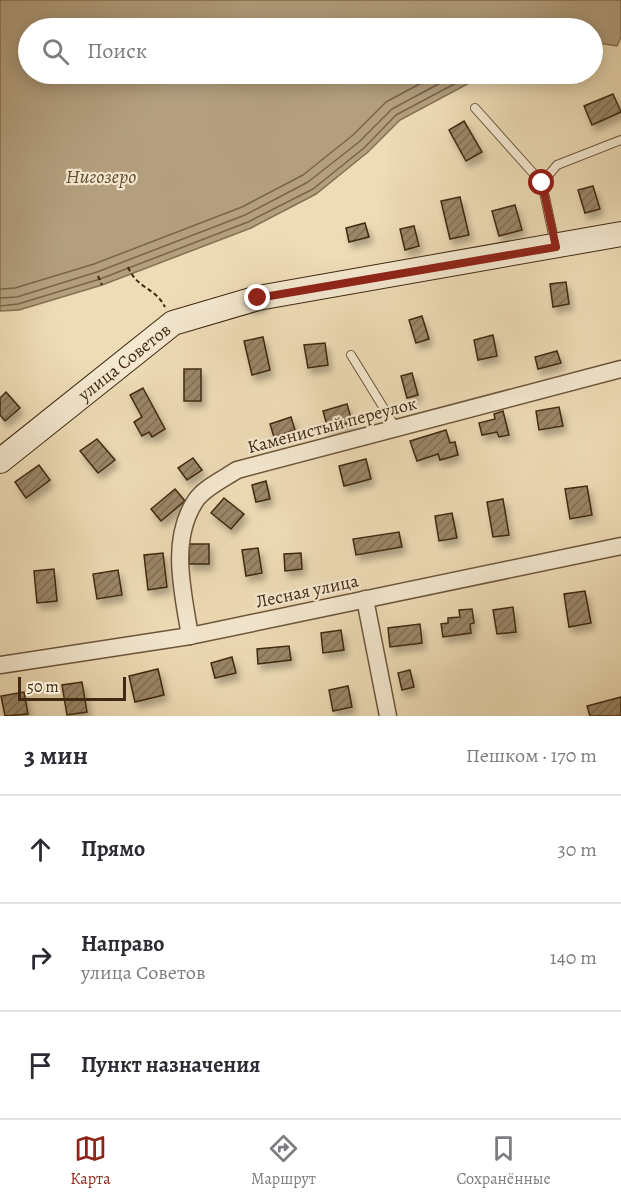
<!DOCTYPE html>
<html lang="ru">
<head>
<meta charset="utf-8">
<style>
	body { margin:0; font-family:Alegreya,serif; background:#f2f2f3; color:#2b2b33 }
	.scale { position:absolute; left:18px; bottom:15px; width:108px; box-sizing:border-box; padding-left:6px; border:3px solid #402911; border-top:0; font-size:16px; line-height:21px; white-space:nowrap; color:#402911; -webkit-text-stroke:4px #f4e8d0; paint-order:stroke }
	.stop { position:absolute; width:18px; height:18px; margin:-14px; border:4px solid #8f2418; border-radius:50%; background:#fff }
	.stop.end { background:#8f2418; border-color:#fff; box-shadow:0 2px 6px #0008 }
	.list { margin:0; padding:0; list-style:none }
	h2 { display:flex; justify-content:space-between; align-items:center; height:78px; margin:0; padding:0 24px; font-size:26px }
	h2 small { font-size:20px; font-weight:400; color:#7c7c81 }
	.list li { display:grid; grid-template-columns:39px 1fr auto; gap:18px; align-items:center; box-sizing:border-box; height:108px; padding:0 24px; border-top:2px solid #e1e1e2 }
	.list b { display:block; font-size:22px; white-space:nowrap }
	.list p { margin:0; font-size:20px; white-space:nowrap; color:#7c7c81 }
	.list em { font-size:20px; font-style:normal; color:#7c7c81 }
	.icon { flex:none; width:33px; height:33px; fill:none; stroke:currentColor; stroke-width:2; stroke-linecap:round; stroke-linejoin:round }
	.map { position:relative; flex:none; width:621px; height:716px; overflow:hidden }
	.search { position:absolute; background:#fff; box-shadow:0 3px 15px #0003; left:18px; right:18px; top:18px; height:66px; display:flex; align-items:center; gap:15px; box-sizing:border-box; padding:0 21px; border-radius:33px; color:#7c7c81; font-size:22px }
	.sheet { height:402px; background:#fff }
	nav { display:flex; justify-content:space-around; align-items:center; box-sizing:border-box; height:84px; border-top:2px solid #e1e1e2; background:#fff; font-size:16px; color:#7c7c81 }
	nav a { display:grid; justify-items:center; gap:3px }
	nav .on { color:#8f2418 }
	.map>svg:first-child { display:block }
	.water { fill:#b39f7e; stroke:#857052; stroke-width:1.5 }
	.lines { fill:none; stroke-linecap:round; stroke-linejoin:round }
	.shore { stroke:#7a6448; stroke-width:1.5 }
	.building { fill:url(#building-hatch); stroke:#402911; stroke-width:1.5; filter:url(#shadow) }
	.lane-casing { stroke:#6c563a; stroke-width:10 }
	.street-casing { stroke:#6c563a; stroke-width:19 }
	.secondary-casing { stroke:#402911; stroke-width:26 }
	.path { stroke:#402911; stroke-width:2; stroke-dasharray:4.5 3; stroke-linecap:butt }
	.lane { stroke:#f4e8d0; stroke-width:8 }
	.street { stroke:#f4e8d0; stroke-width:16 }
	.secondary { stroke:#f4e8d0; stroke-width:24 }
	.route { stroke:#8f2418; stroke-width:8 }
	.labels { text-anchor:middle; stroke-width:4.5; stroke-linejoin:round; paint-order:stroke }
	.street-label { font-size:18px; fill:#402911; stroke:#f4e8d0 }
	.water-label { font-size:20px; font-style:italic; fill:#624c32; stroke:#f4e8d0 }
</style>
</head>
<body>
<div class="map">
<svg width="621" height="716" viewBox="0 0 621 716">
	<defs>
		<pattern id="building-hatch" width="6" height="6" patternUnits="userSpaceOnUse" patternTransform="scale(1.5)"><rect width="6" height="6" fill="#9a8667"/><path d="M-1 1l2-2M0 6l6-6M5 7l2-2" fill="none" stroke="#7f6e53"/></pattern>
		<filter id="shadow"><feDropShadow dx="3.5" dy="6" stdDeviation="3" flood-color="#0004"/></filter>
	</defs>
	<rect width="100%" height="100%" fill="#eedcb6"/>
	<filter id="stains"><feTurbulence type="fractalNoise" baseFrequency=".00333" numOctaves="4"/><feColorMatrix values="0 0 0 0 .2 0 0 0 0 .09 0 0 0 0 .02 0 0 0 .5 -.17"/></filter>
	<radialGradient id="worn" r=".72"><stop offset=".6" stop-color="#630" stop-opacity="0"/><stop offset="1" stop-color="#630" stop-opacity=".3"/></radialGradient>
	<!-- water -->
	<path class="water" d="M 0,0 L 621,0 L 621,37 L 617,46 L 593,42 L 592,28 L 28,28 L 28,74 L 486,74 L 400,120 L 368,152 L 316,194 L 251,228 L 102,285 L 19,310 L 0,311 Z"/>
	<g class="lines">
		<!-- shore -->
		<g class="shore">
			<path d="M 0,289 L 15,288 L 94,264 L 242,207 L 303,175 L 353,135 L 386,102 L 438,74"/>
			<path d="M 0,298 L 17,297 L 97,272 L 245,215 L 308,182 L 359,142 L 392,109 L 457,74"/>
			<path d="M 0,306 L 18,304 L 100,279 L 248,222 L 313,189 L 364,148 L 396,115 L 473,74"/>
		</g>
	</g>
	<!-- building -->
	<g class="building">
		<path d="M 613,94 L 621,112 L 592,125 L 584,106 Z"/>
		<path d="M 464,121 L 482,152 L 466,161 L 449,130 Z"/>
		<path d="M 593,186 L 600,209 L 585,213 L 578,190 Z"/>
		<path d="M 460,197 L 469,235 L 450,239 L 441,201 Z"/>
		<path d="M 515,205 L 522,230 L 499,236 L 492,211 Z"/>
		<path d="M 365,223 L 369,237 L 349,242 L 346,228 Z"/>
		<path d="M 414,226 L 419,246 L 405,250 L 400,229 Z"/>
		<path d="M 566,282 L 569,304 L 553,307 L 550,284 Z"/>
		<path d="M 422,316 L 429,339 L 416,343 L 409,320 Z"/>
		<path d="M 493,335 L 497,356 L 478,360 L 474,340 Z"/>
		<path d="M 263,337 L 270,370 L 252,375 L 244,341 Z"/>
		<path d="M 325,343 L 328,365 L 308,368 L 304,345 Z"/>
		<path d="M 557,351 L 561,363 L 538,369 L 535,357 Z"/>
		<rect x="184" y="369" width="17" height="32"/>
		<path d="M 412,373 L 418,395 L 407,398 L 401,376 Z"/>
		<path d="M 143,388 L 165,429 L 152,437 L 149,432 L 142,436 L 134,422 L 142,417 L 130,395 Z"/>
		<path d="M 6,392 L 20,408 L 5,421 L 0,415 L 0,398 Z"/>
		<path d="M 347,404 L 352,422 L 328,429 L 323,411 Z"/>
		<path d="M 559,407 L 563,426 L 539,430 L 536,411 Z"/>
		<path d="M 503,411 L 509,435 L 499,437 L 497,432 L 482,435 L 479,423 L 495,419 L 494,414 Z"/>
		<path d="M 291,417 L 295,430 L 274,437 L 270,424 Z"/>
		<path d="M 446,430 L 450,443 L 455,442 L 458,455 L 440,460 L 438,454 L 417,461 L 410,441 Z"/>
		<path d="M 97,439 L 115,460 L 98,473 L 80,451 Z"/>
		<path d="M 193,458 L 202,470 L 187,480 L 178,468 Z"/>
		<path d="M 366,459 L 371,479 L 344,486 L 339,466 Z"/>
		<path d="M 39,465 L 50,480 L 26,498 L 15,482 Z"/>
		<path d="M 266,481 L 270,499 L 256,502 L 252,485 Z"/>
		<path d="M 587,486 L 592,515 L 570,519 L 565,489 Z"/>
		<path d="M 175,489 L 185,501 L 161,521 L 151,509 Z"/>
		<path d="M 224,498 L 244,514 L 231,529 L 211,513 Z"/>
		<path d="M 503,499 L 509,535 L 493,537 L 487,502 Z"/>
		<path d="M 452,513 L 457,538 L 439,541 L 435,516 Z"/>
		<path d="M 399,532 L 402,547 L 356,555 L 353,539 Z"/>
		<rect x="189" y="544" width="20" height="20"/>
		<path d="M 258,548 L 262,573 L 246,576 L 242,550 Z"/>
		<path d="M 163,553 L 167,587 L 148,590 L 144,555 Z"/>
		<path d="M 301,553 L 302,569 L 285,571 L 284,554 Z"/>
		<path d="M 54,569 L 57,601 L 37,603 L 34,571 Z"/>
		<path d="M 118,570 L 122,595 L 97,599 L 93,574 Z"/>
		<path d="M 585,591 L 591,623 L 569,627 L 564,594 Z"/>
		<path d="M 513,607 L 516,632 L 497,634 L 493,610 Z"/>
		<path d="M 472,609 L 474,623 L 470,624 L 471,633 L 443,637 L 441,624 L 448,623 L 448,618 L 460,617 L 459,610 Z"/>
		<path d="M 420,624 L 422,643 L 390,647 L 388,628 Z"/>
		<path d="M 341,630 L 344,650 L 323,653 L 321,633 Z"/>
		<path d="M 289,646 L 291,660 L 258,664 L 257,649 Z"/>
		<path d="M 232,657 L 236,673 L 215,678 L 211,663 Z"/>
		<path d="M 158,669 L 164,695 L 135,702 L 129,676 Z"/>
		<path d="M 410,670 L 414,687 L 402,690 L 398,673 Z"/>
		<path d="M 82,682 L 87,712 L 67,715 L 62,685 Z"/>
		<path d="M 348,686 L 352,707 L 333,711 L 329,690 Z"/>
		<path d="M 24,692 L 28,714 L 5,716 L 1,696 Z"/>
		<path d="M 621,697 L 621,716 L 590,716 L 587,706 Z"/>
	</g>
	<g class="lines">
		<!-- lane casing -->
		<g class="lane-casing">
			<g id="lane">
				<path d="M 475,108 L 542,183 L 555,244"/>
				<path d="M 542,183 L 557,165 L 621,140"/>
				<path d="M 351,355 L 396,428"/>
			</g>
		</g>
		<!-- street casing -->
		<g class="street-casing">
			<g id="street">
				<path d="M 365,599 L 388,716"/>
				<path d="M 190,636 C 183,592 169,540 196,500 C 204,488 225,478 237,470 L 621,369"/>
				<path d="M 0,665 L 190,636 L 621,546"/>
			</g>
		</g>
		<!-- secondary casing -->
		<g class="secondary-casing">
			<g id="secondary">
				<path id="s1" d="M 0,461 L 173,323 L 258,298 L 621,234"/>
			</g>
		</g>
		<!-- path -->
		<g class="path">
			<path d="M 128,267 C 138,290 154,286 165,307"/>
			<path d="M 98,276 L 102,285"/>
		</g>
		<!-- lane -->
		<use href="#lane" class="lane"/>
		<!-- street -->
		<use href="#street" class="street"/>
		<!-- secondary -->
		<use href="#secondary" class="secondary"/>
	</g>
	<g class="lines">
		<!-- route -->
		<path class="route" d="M 258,298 L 556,247 L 542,183"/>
	</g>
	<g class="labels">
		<!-- street labels -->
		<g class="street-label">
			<text dy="6" stroke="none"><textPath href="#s1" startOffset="159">улица Советов</textPath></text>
			<text transform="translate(332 425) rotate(-15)" y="6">Каменистый переулок</text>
			<text transform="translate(307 591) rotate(-12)" y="6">Лесная улица</text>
		</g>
		<!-- water labels -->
		<g class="water-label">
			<text x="101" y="183">Нигозеро</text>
		</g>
	</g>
	<rect width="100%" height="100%" filter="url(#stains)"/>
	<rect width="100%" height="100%" fill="url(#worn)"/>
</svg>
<div class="scale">50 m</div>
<div class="stop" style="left:542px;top:183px"></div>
<div class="stop end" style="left:258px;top:298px"></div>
<div class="search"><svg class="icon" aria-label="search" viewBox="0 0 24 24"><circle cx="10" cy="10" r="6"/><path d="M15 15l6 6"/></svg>Поиск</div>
</div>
<section class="sheet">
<h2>3 мин<small>Пешком · 170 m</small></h2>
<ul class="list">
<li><svg class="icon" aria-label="ahead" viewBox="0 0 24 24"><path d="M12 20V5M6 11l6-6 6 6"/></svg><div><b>Прямо</b></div><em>30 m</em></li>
<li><svg class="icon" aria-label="right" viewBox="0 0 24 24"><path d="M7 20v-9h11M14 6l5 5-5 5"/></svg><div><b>Направо</b><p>улица Советов</p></div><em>140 m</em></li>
<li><svg class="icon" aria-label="arrive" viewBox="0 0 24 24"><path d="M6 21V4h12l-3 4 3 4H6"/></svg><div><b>Пункт назначения</b></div></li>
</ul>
</section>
<nav>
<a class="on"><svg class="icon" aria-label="map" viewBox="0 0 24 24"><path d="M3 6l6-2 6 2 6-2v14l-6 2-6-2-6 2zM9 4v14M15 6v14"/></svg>Карта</a>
<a><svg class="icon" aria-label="directions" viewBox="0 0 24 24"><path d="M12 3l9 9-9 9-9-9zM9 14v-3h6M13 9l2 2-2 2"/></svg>Маршрут</a>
<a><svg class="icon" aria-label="saved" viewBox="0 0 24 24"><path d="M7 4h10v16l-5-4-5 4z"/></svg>Сохранённые</a>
</nav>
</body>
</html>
